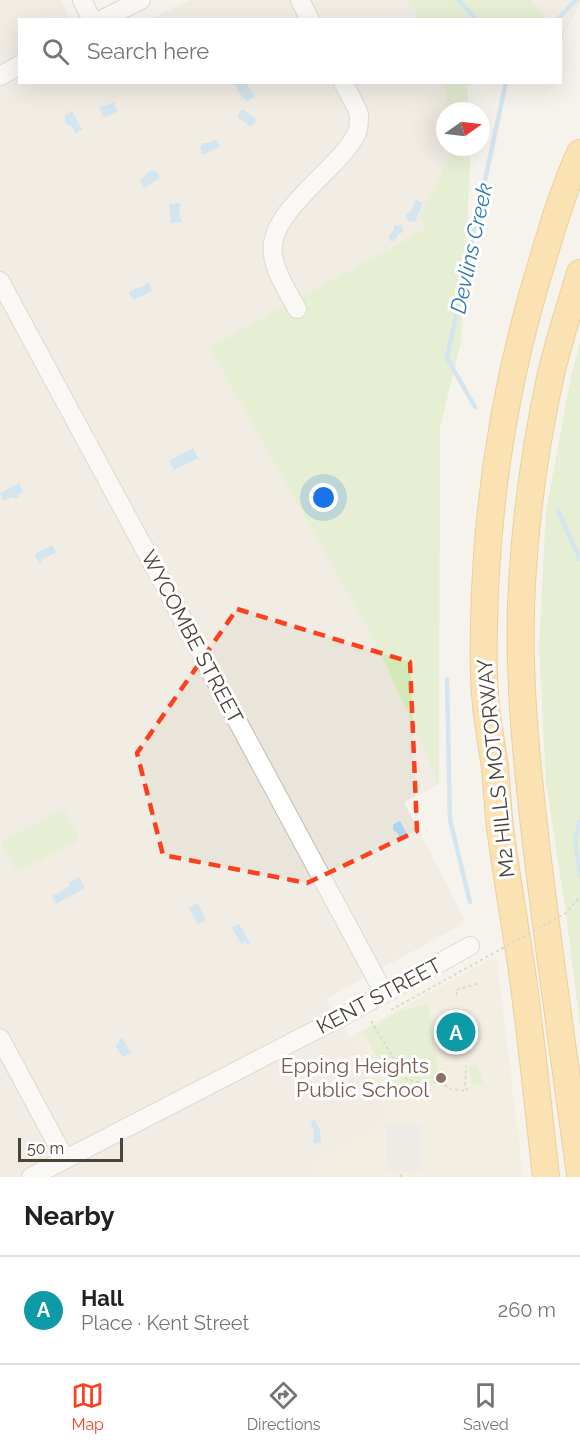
<!DOCTYPE html>
<html lang="en">
<head>
<meta charset="utf-8">
<style>
	body { margin:0; font-family:Raleway,sans-serif; background:#f6f6f6; color:#202124 }
	.compass { position:absolute; left:436px; top:102px; width:54px; height:54px; border-radius:50%; background:#fff; box-shadow:0 6px 24px #0002; rotate:76deg }
	.scale { position:absolute; left:18px; bottom:15px; width:105px; box-sizing:border-box; padding-left:6px; border:3px solid #4b4439; border-top:0; font-size:16px; line-height:21px; white-space:nowrap; color:#4b4439; -webkit-text-stroke:4px #fff; paint-order:stroke }
	.you { position:absolute; left:324px; top:498px; width:21px; height:21px; margin:-15px; border:4px solid #fff; border-radius:50%; background:#1a73e8; box-shadow:0 0 0 9px #1a73e833 }
	.badge { display:grid; place-items:center; width:39px; height:39px; border-radius:50%; background:#fc3f1d; color:#fff; font-size:20px; font-weight:700 }
	.pin { position:absolute; translate:-50% -50%; border:3px solid #fff; box-shadow:0 2px 6px #0006 }
	.list { margin:0; padding:0; list-style:none }
	h2 { display:flex; justify-content:space-between; align-items:center; height:78px; margin:0; padding:0 24px; font-size:26px }
	h2 small { font-size:20px; font-weight:400; color:#757577 }
	.list li { display:grid; grid-template-columns:39px 1fr auto; gap:18px; align-items:center; box-sizing:border-box; height:108px; padding:0 24px; border-top:2px solid #e0e0e0 }
	.list b { display:block; font-size:22px; white-space:nowrap }
	.list p { margin:0; font-size:20px; white-space:nowrap; color:#757577 }
	.list em { font-size:20px; font-style:normal; color:#757577 }
	.icon { flex:none; width:33px; height:33px; fill:none; stroke:currentColor; stroke-width:2; stroke-linecap:round; stroke-linejoin:round }
	.map { position:relative; flex:none; width:580px; height:1177px; overflow:hidden }
	.search { position:absolute; background:#fff; box-shadow:0 6px 24px #0002; left:18px; right:18px; top:18px; height:66px; display:flex; align-items:center; gap:15px; box-sizing:border-box; padding:0 21px; border-radius:0px; color:#757577; font-size:22px }
	.sheet { height:186px; background:#fff }
	nav { display:flex; justify-content:space-around; align-items:center; box-sizing:border-box; height:84px; border-top:2px solid #e0e0e0; background:#fff; font-size:16px; color:#757577 }
	nav a { display:grid; justify-items:center; gap:3px }
	nav .on { color:#fc3f1d }
	.map>svg:first-child { display:block }
	.residential { fill:#eae5da }
	.education { fill:#efe8d6 }
	.green { fill:#d2eab5 }
	.parking { fill:#e5e3e0 }
	.water { fill:#a9d4f2 }
	.lines { fill:none; stroke-linecap:round; stroke-linejoin:round }
	.stream { stroke:#a9d4f2; stroke-width:4.5 }
	.minor-casing { stroke:#c2bbae; stroke-width:20 }
	.highway-casing { stroke:#e0a43c; stroke-width:28 }
	.path { stroke:#c4b79f; stroke-width:2; stroke-dasharray:3 3; stroke-linecap:butt }
	.minor { stroke:#fff; stroke-width:18 }
	.highway { stroke:#ffcf6e; stroke-width:26 }
	.path-bridge { stroke:#c4b79f; stroke-width:2; stroke-dasharray:3 3; stroke-linecap:butt }
	.marked { fill:none; stroke:#fc3f1d; stroke-width:4.5; stroke-dasharray:12 8; stroke-linejoin:round }
	.education-dot { fill:#8d6e63; stroke:#fff; stroke-width:2 }
	.labels { text-anchor:middle; stroke-width:6; stroke-linejoin:round; paint-order:stroke }
	.street-label { font-size:21px; fill:#4b4439; stroke:#fff }
	.education-label { font-size:21px; fill:#785e54; stroke:#fff; text-anchor:end }
	.water-label { font-size:22px; font-style:italic; fill:#2e7ab2; stroke:#fff }
</style>
</head>
<body>
<div class="map">
<svg width="580" height="1177" viewBox="0 0 580 1177">
	<rect width="100%" height="100%" fill="#f6f3ec"/>
	<!-- residential -->
	<g class="residential">
		<path d="M 0,0 L 61,0 L 70,19 L 20,20 L 20,82 L 445,83 L 447,111 L 445,111 L 445,147 L 451,147 L 451,154 L 420,214 L 424,230 L 209,347 L 376,643 L 439,784 L 404,802 L 466,922 L 326,999 L 349,1037 L 392,1119 L 312,1165 L 318,1177 L 0,1177 Z"/>
		<path d="M 191,0 L 408,0 L 420,19 L 149,20 Z"/>
		<path d="M 532,0 L 580,0 L 580,5 L 561,40 L 560,20 L 546,19 Z"/>
	</g>
	<!-- education -->
	<path class="education" d="M 496,956 L 523,1177 L 318,1177 L 312,1165 L 392,1119 L 349,1037 Z"/>
	<!-- green -->
	<g class="green">
		<path d="M 408,0 L 532,0 L 546,19 L 420,19 Z"/>
		<path d="M 445,83 L 477,83 L 467,85 L 469,111 L 447,111 Z"/>
		<path d="M 451,147 L 471,147 L 461,342 L 440,428 L 439,784 L 376,643 L 209,347 L 424,230 L 420,214 L 451,154 Z"/>
		<path d="M 580,343 L 580,1027 L 566,913 L 546,783 L 539,647 L 546,511 L 571,377 Z"/>
		<path d="M 64,809 L 80,840 L 17,872 L 1,841 Z"/>
		<path d="M 428,1004 L 440,1082 L 412,1086 L 393,1086 L 363,1032 L 398,1012 Z"/>
		<path d="M 478,1065 L 483,1084 L 472,1085 L 468,1066 Z"/>
	</g>
	<!-- parking -->
	<path class="parking" d="M 386,1125 L 421,1125 L 421,1171 L 387,1171 Z"/>
	<!-- water -->
	<g class="water">
		<path d="M 235,83 L 246,83 L 251,91 L 254,93 L 254,97 L 246,101 L 238,91 Z"/>
		<path d="M 113,102 L 118,111 L 104,118 L 99,107 L 104,105 L 108,105 Z"/>
		<path d="M 242,109 L 257,119 L 253,125 L 248,126 L 247,123 L 238,118 L 238,114 Z"/>
		<path d="M 72,111 L 80,126 L 83,129 L 75,133 L 72,127 L 65,123 L 65,115 Z"/>
		<path d="M 216,139 L 220,146 L 203,155 L 200,148 L 203,143 L 208,143 Z"/>
		<path d="M 150,171 L 156,171 L 160,178 L 144,188 L 140,180 Z"/>
		<path d="M 416,200 L 423,203 L 415,222 L 408,221 L 406,215 L 411,211 Z"/>
		<path d="M 180,203 L 181,205 L 179,208 L 180,218 L 182,222 L 171,223 L 169,204 Z"/>
		<path d="M 398,225 L 402,225 L 403,232 L 398,235 L 394,241 L 390,241 L 389,235 L 394,230 L 394,226 Z"/>
		<path d="M 146,283 L 149,283 L 152,291 L 133,300 L 129,293 L 130,291 L 143,286 Z"/>
		<path d="M 193,448 L 198,458 L 174,470 L 169,461 Z"/>
		<path d="M 19,483 L 23,492 L 18,494 L 19,497 L 14,499 L 12,497 L 3,501 L 0,493 Z"/>
		<path d="M 52,545 L 56,552 L 41,560 L 42,563 L 39,564 L 35,554 Z"/>
		<path d="M 400,821 L 409,838 L 404,840 L 399,838 L 398,833 L 393,830 L 393,827 L 394,824 Z"/>
		<path d="M 79,877 L 85,888 L 56,904 L 52,896 L 70,886 L 69,883 Z"/>
		<path d="M 197,903 L 206,920 L 198,924 L 189,908 Z"/>
		<path d="M 239,924 L 250,943 L 247,945 L 245,941 L 241,944 L 232,928 Z"/>
		<path d="M 122,1037 L 131,1053 L 123,1057 L 116,1047 L 116,1045 L 120,1042 L 119,1039 Z"/>
		<path d="M 315,1120 L 320,1130 L 321,1141 L 316,1144 L 313,1142 L 314,1130 L 311,1125 L 312,1121 Z"/>
	</g>
	<g class="lines">
		<!-- stream -->
		<g class="stream">
			<path d="M 458,0 L 477,20"/>
			<path d="M 557,20 L 576,0"/>
			<path d="M 475,407 L 447,358 L 506,82"/>
			<path d="M 558,511 L 580,559"/>
			<path d="M 447,679 L 450,820 L 470,902"/>
			<path d="M 580,822 L 575,839 L 580,875"/>
		</g>
		<!-- minor casing -->
		<g class="minor-casing">
			<g id="minor">
				<path d="M 82,0 L 92,20"/>
				<path d="M 300,0 L 310,20"/>
				<path d="M 101,20 L 141,0"/>
				<path d="M 0,76 L 20,65"/>
				<path d="M 0,281 L 384,993"/>
				<path d="M 297,309 C 288,292 276,274 273,255 C 266,212 339,170 357,133 C 359,129 359,120 359,115 C 357,106 347,91 343,82"/>
				<path d="M 0,1038 L 65,1159"/>
				<path d="M 31,1177 L 343,1016 L 470,946"/>
			</g>
		</g>
		<!-- highway casing -->
		<g class="highway-casing">
			<g id="highway">
				<path d="M 580,273 C 570,307 559,340 551,374 C 536,442 526,513 522,583 C 517,670 526,757 536,843 C 549,954 565,1064 580,1174"/>
				<path d="M 546,1177 C 538,1106 531,1035 521,964 C 514,921 507,878 501,835 C 498,813 497,790 495,767 C 492,747 488,726 486,705 C 482,667 484,628 485,590 C 490,479 509,368 542,262 C 553,225 564,188 580,153"/>
			</g>
		</g>
		<!-- path -->
		<g class="path">
			<path d="M 457,995 L 456,990 L 480,983"/>
			<path d="M 371,1021 L 406,1079 L 425,1084 L 440,1082 L 450,1089 L 467,1091 L 465,1085 L 466,1066"/>
			<path d="M 401,1177 L 401,1172"/>
		</g>
		<!-- minor -->
		<use href="#minor" class="minor"/>
		<!-- highway -->
		<use href="#highway" class="highway"/>
		<!-- path-bridge -->
		<path class="path-bridge" d="M 391,1010 L 566,913 L 580,897"/>
	</g>
	<!-- marked area -->
	<path d="M0 0H580V1177H0ZM 237,609 L 410,662 L 417,831 L 307,883 L 163,855 L 137,753 Z" fill="#f6f3ec" fill-opacity=".55" fill-rule="evenodd"/>
	<path class="marked" d="M 237,609 L 410,662 L 417,831 L 307,883 L 163,855 L 137,753 Z"/>
	<!-- markers -->
	<circle class="education-dot" cx="441" cy="1078" r="6"/>
	<g class="labels">
		<!-- street labels -->
		<g class="street-label">
			<text transform="translate(192 637) rotate(62)" y="7">WYCOMBE STREET</text>
			<text transform="translate(496 768) rotate(-96)" y="7">M2 HILLS MOTORWAY</text>
			<text transform="translate(379 996) rotate(-28)" y="7">KENT STREET</text>
		</g>
		<!-- education labels -->
		<g class="education-label">
			<text x="429" y="1073">Epping Heights<tspan x="429" dy="24">Public School</tspan></text>
		</g>
		<!-- water labels -->
		<g class="water-label">
			<text transform="translate(471 248) rotate(-78)" y="8">Devlins Creek</text>
		</g>
	</g>
</svg>
<svg class="compass" viewBox="-18 -18 36 36"><path d="M0-13l5 13h-10z" fill="#e53935"/><path d="M0 13l5-13h-10z" fill="#757577"/></svg>
<div class="scale">50 m</div>
<div class="you"></div>
<div class="pin badge" style="left:456px;top:1032px;background:#0f9aa8">A</div>
<div class="search"><svg class="icon" aria-label="search" viewBox="0 0 24 24"><circle cx="10" cy="10" r="6"/><path d="M15 15l6 6"/></svg>Search here</div>
</div>
<section class="sheet">
<h2>Nearby<small></small></h2>
<ul class="list">
<li><span class="badge" style="background:#0f9aa8">A</span><div><b>Hall</b><p>Place · Kent Street</p></div><em>260 m</em></li>
</ul>
</section>
<nav>
<a class="on"><svg class="icon" aria-label="map" viewBox="0 0 24 24"><path d="M3 6l6-2 6 2 6-2v14l-6 2-6-2-6 2zM9 4v14M15 6v14"/></svg>Map</a>
<a><svg class="icon" aria-label="directions" viewBox="0 0 24 24"><path d="M12 3l9 9-9 9-9-9zM9 14v-3h6M13 9l2 2-2 2"/></svg>Directions</a>
<a><svg class="icon" aria-label="saved" viewBox="0 0 24 24"><path d="M7 4h10v16l-5-4-5 4z"/></svg>Saved</a>
</nav>
</body>
</html>
